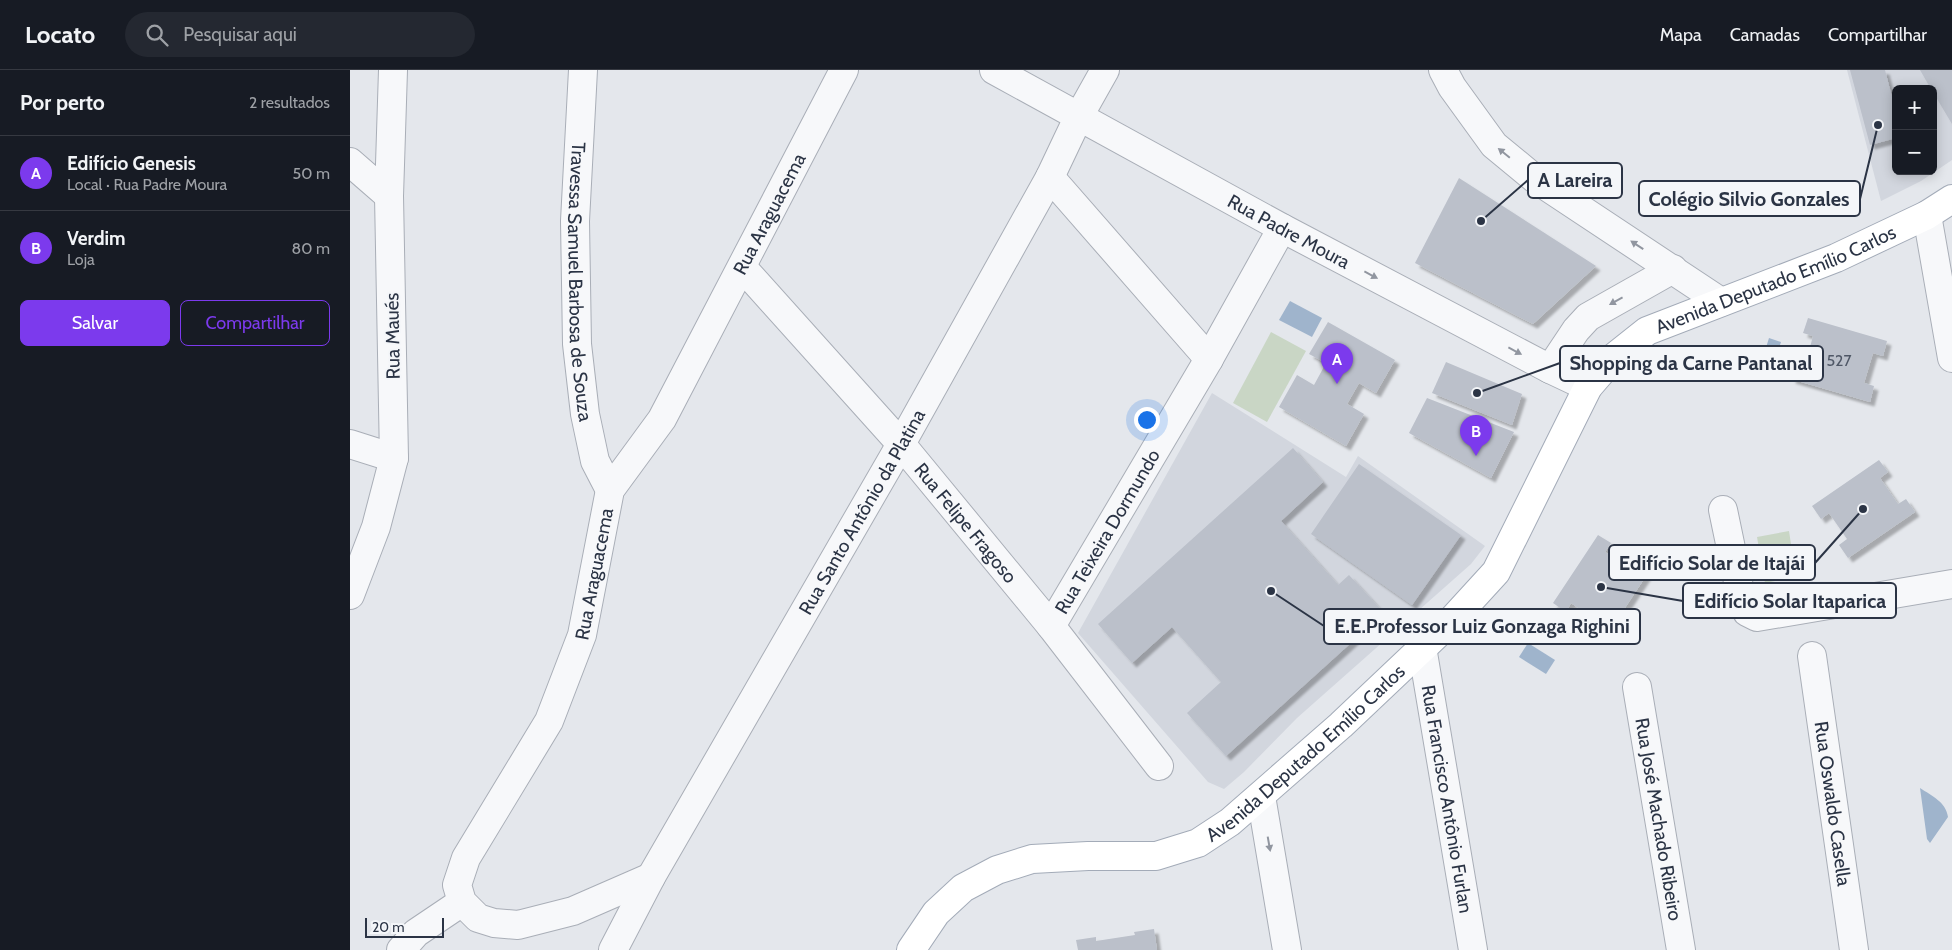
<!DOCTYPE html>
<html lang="pt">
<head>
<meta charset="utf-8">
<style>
	body { margin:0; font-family:Cabin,sans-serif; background:#242831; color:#f1f3f6 }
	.controls { position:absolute; right:15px; top:15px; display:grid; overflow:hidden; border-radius:8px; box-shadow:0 2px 12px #0003 }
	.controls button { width:45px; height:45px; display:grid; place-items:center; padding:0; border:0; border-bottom:1px solid #363941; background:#171b24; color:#f1f3f6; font:25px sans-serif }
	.scale { position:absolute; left:15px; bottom:12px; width:79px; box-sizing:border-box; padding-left:5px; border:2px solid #2b3445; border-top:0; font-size:14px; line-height:18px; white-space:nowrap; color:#2b3445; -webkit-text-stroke:4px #f4f6f9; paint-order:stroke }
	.you { position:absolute; left:796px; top:349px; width:18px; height:18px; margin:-12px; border:4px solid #fff; border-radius:50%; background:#1a73e8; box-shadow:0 0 0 8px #1a73e833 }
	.badge { display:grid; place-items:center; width:32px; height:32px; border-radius:50%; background:#7c3aed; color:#fff; font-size:16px; font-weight:700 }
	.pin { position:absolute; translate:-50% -41px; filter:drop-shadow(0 1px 2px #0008) }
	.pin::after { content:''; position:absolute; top:26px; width:18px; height:15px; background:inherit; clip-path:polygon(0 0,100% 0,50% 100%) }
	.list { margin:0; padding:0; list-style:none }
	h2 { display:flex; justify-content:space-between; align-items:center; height:65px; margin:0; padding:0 20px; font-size:21px }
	h2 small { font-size:16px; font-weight:400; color:#9ea1a6 }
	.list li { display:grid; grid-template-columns:32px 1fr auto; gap:15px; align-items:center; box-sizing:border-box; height:75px; padding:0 20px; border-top:1px solid #363941 }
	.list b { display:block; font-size:19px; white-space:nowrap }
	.list p { margin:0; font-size:16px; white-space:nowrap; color:#9ea1a6 }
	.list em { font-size:16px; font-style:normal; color:#9ea1a6 }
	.actions { display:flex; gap:10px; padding:15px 20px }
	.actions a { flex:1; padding:11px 0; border:1px solid #7c3aed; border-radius:8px; text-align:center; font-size:18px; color:#7c3aed }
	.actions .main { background:#7c3aed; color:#fff }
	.icon { flex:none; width:28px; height:28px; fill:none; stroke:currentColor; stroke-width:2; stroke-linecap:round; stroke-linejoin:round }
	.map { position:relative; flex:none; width:1602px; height:880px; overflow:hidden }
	header { display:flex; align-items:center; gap:30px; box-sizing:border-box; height:70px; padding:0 25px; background:#171b24; border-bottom:1px solid #363941 }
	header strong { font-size:24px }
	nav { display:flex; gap:28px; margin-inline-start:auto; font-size:18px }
	.search { width:350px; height:45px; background:#242831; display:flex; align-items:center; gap:12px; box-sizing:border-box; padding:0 18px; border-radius:28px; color:#9ea1a6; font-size:19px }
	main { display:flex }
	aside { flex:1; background:#171b24 }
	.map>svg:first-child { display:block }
	.built { fill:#d2d6de; fill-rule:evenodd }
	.green { fill:#c9d6c5 }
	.water { fill:#9fb4cc }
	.building { fill:#bbc0ca; filter:url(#shadow) }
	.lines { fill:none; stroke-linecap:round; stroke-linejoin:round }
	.minor-casing { stroke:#a9aeb7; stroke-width:30 }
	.major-casing { stroke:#a3abb8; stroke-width:30 }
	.minor { stroke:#f7f8fa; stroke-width:28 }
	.major { stroke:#fff; stroke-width:28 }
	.oneway { fill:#9196a0 }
	.labels { text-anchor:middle; stroke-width:4; stroke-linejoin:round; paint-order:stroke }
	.number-label { font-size:16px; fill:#4f5766 }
	.street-label { font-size:19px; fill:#2b3445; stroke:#f4f6f9 }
	.leader { fill:none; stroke:#2b3445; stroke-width:2 }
	.callout-dot { fill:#2b3445; stroke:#f4f6f9; stroke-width:2 }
	.callout { fill:#f4f6f9; stroke:#2b3445; stroke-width:2 }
	.callout-label { font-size:20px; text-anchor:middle; font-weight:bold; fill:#2b3445 }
</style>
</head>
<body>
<header>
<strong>Locato</strong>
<div class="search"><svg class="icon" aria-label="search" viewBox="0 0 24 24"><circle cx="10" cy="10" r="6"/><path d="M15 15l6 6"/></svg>Pesquisar aqui</div>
<nav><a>Mapa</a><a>Camadas</a><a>Compartilhar</a></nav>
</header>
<main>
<aside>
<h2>Por perto<small>2 resultados</small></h2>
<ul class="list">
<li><span class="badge">A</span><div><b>Edifício Genesis</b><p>Local · Rua Padre Moura</p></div><em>50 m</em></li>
<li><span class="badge">B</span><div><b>Verdim</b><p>Loja</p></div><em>80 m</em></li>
</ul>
<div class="actions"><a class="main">Salvar</a><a>Compartilhar</a></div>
</aside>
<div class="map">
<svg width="1602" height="880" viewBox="0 0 1602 880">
	<defs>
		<filter id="shadow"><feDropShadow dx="4.5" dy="4.5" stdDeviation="1" flood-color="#0004"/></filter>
	</defs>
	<rect width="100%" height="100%" fill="#e4e7ec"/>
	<!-- built -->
	<g class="built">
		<path d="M 1497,0 L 1602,0 L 1602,90 L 1571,111 L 1531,131 ZM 1546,19 L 1583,19 L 1583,101 L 1546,101 Z"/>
		<path d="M 862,323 L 996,407 L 1008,386 L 1135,476 L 1121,494 L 947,648 L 894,702 L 874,719 L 858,712 L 728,563 Z"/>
	</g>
	<!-- green -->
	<g class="green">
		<path d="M 921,262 L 956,281 L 917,352 L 883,333 Z"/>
		<path d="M 1439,461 L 1446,507 L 1415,513 L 1407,467 Z"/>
	</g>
	<!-- water -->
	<g class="water">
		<path d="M 940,231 L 972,248 L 962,267 L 929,250 Z"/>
		<path d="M 1419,268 L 1431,272 L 1421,302 L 1410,297 Z"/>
		<path d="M 1178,573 L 1205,590 L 1196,604 L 1169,587 Z"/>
		<path d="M 1570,718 C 1582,726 1596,732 1598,747 L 1580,773 L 1577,769 Z"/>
	</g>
	<!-- building -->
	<g class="building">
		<path d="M 1500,0 L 1535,0 L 1546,43 L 1546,68 L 1520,75 Z"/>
		<path d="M 1570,0 L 1602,0 L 1602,54 L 1583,22 L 1583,19 L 1581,19 Z"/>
		<path d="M 1109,108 L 1246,196 L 1183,254 L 1065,193 Z"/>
		<path d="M 1458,248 L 1537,271 L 1533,286 L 1523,283 L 1514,313 L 1524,316 L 1520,332 L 1441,309 L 1445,294 L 1455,296 L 1463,266 L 1453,263 Z"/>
		<path d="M 978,252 L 1045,290 L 1026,323 L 1009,313 L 997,334 L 1014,344 L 996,376 L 929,337 L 947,305 L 964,315 L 976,293 L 959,284 Z"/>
		<path d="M 1096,292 L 1172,324 L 1162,355 L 1082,323 Z"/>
		<path d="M 1077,328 L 1164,362 L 1141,408 L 1059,363 Z"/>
		<path d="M 943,378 L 973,412 L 931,451 L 988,515 L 999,505 L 1034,543 L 876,686 L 837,643 L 871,612 L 822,557 L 782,593 L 748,554 Z"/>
		<path d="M 1529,390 L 1538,402 L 1530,408 L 1548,434 L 1556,429 L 1565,442 L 1498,488 L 1489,475 L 1497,469 L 1479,443 L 1471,449 L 1462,436 Z"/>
		<path d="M 1009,394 L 1111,465 L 1062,535 L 961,464 Z"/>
		<path d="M 1248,465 L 1261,473 L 1255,482 L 1281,499 L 1287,491 L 1300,500 L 1255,568 L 1242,560 L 1247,551 L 1221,533 L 1216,542 L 1203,533 Z"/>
		<path d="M 804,859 L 807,880 L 728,880 L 726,870 L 746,867 L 746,871 L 785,865 L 784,862 Z"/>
	</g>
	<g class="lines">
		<!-- minor casing -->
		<g class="minor-casing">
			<g id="minor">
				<path id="s1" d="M 233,0 L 225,151 L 227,274 L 235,344 L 245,391 L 260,420"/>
				<path id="s2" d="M 644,0 L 932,158 L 1200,299 L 1238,317"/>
				<path d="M 1093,0 L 1102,17 L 1144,75 L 1184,108 L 1371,232"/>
				<path d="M 0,92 L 39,126"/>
				<path d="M 700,107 L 859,289"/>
				<path d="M 1577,145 L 1602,288"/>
				<path id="s3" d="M 392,197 L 551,374 L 701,556 L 809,696"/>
				<path d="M 1200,299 L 1226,260 L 1238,247 L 1323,199"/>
				<path d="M 0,374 L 44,388"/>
				<path d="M 1373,440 L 1392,531 L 1397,542 L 1407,547 L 1602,514"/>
				<path d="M 0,525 L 26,457 L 44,388 L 39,126 L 43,0"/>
				<path id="s4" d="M 701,556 L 859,289 L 932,158"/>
				<path id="s5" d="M 1072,577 L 1123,880"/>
				<path id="s6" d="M 1462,586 L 1504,880"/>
				<path id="s7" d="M 1287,617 L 1331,880"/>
				<path d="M 911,726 L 937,880"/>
				<path id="s8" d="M 301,807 L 223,841 L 168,855 L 144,853 L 128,848 L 112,832 L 107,815 L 116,788 L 199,651 L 232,565 L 260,420 L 312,349 L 494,0"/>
				<path d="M 51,880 L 66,863 L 112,832"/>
				<path id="s9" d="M 263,880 L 301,807 L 551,374 L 700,107 L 728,48 L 755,0"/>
			</g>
		</g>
		<!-- major casing -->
		<g class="major-casing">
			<g id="major">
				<path id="s10" d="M 561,880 L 586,843 L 613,818 L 647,800 L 682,789 L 738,786 L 806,786 L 848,773 L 880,752 L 991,655 L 1103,549 L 1146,502 L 1238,317 L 1263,288 L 1297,261 L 1486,188 L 1577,145 L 1602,129"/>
			</g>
		</g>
		<!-- minor -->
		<use href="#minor" class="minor"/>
		<!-- major -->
		<use href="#major" class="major"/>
	</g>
	<!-- one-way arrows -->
	<defs><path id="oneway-solid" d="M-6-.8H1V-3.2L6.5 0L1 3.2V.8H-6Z" transform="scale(1.25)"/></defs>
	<g class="oneway">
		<use href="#oneway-solid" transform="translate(1154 83) rotate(-141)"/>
		<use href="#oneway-solid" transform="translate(1287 175) rotate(-147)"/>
		<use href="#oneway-solid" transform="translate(1021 205) rotate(28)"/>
		<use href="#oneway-solid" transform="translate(1266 231) rotate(151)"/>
		<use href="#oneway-solid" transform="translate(1165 281) rotate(28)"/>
		<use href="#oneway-solid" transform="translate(919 774) rotate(80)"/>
	</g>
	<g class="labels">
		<!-- number labels -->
		<g class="number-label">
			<text x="1489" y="296">527</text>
		</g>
		<!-- street labels -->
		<g class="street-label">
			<text dy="7" stroke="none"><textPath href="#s8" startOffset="971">Rua Araguacema</textPath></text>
			<text dy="7" stroke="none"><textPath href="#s2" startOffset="336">Rua Padre Moura</textPath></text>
			<text dy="7" stroke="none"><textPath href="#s10" startOffset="1155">Avenida Deputado Emílio Carlos</textPath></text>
			<text dy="7" stroke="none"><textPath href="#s1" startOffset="212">Travessa Samuel Barbosa de Souza</textPath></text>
			<text transform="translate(42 266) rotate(-91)" y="7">Rua Maués</text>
			<text dy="7" stroke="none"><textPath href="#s9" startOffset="504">Rua Santo Antônio da Platina</textPath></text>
			<text dy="7" stroke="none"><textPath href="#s3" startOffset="340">Rua Felipe Fragoso</textPath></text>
			<text dy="7" stroke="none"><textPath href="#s4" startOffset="110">Rua Teixeira Dormundo</textPath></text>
			<text dy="7" stroke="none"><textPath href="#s8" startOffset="566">Rua Araguacema</textPath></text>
			<text dy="7" stroke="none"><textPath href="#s10" startOffset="465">Avenida Deputado Emílio Carlos</textPath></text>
			<text dy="7" stroke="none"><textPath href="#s5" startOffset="154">Rua Francisco Antônio Furlan</textPath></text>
			<text dy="7" stroke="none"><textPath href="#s6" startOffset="149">Rua Oswaldo Casella</textPath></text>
			<text dy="7" stroke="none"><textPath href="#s7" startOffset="134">Rua José Machado Ribeiro</textPath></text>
		</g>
	</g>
	<!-- callouts -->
	<path class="leader" d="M1131 151L1178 110M1528 55L1510 129M1127 323L1210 293M1513 439L1465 493M1251 517L1333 531M921 521L974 556"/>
	<g class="callout-dot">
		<circle cx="1131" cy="151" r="5"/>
		<circle cx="1528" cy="55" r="5"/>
		<circle cx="1127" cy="323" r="5"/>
		<circle cx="1513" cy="439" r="5"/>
		<circle cx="1251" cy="517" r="5"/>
		<circle cx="921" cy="521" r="5"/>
	</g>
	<g class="callout">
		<rect x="1178" y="93" width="94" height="35" rx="5"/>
		<rect x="1289" y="111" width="221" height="35" rx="5"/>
		<rect x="1210" y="276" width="263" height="35" rx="5"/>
		<rect x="1259" y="475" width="206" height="35" rx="5"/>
		<rect x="1333" y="513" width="213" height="35" rx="5"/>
		<rect x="974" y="539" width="316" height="35" rx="5"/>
	</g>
	<g class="callout-label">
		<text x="1225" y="117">A Lareira</text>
		<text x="1399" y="136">Colégio Silvio Gonzales</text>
		<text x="1341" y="300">Shopping da Carne Pantanal</text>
		<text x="1362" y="500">Edifício Solar de Itajái</text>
		<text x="1440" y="538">Edifício Solar Itaparica</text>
		<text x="1132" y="563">E.E.Professor Luiz Gonzaga Righini</text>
	</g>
</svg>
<div class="controls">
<button>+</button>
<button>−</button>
</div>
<div class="scale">20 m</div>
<div class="you"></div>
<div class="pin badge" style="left:987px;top:314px">A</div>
<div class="pin badge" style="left:1126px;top:386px">B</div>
</div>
</main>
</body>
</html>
